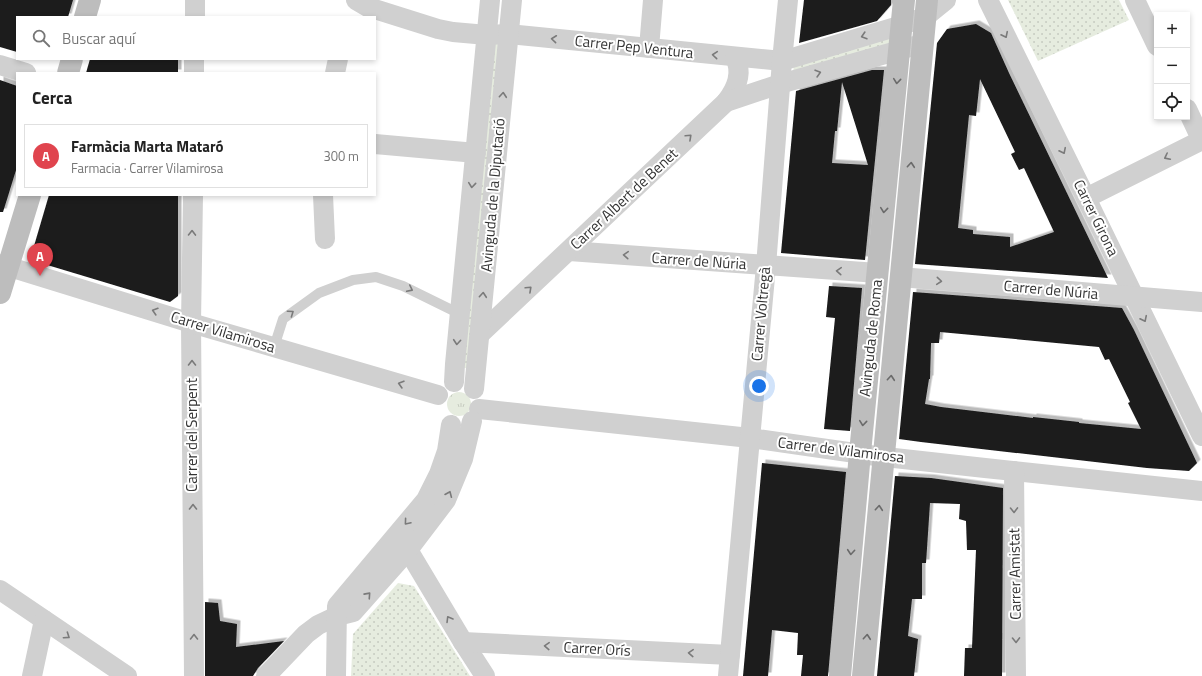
<!DOCTYPE html>
<html lang="es">
<head>
<meta charset="utf-8">
<style>
	body { margin:0; font-family:"Titillium Web",sans-serif; background:#f6f6f6; color:#222 }
	.controls { position:absolute; right:12px; top:12px; display:grid; overflow:hidden; border-radius:0px; box-shadow:0 2px 6px #0003 }
	.controls button { width:36px; height:36px; display:grid; place-items:center; padding:0; border:0; border-bottom:1px solid #e0e0e0; background:#fff; color:#222; font:20px sans-serif }
	.you { position:absolute; left:759px; top:386px; width:14px; height:14px; margin:-10px; border:3px solid #fff; border-radius:50%; background:#1a73e8; box-shadow:0 0 0 6px #1a73e833 }
	.badge { display:grid; place-items:center; width:26px; height:26px; border-radius:50%; background:#e63946; color:#fff; font-size:13px; font-weight:700 }
	.pin { position:absolute; translate:-50% -33px; filter:drop-shadow(0 1px 2px #0008) }
	.pin::after { content:''; position:absolute; top:21px; width:14px; height:12px; background:inherit; clip-path:polygon(0 0,100% 0,50% 100%) }
	.list { margin:0; padding:0; list-style:none }
	h2 { display:flex; justify-content:space-between; align-items:center; height:52px; margin:0; padding:0 16px; font-size:17px }
	h2 small { font-size:13px; font-weight:400; color:#767676 }
	.list li { display:grid; grid-template-columns:26px 1fr auto; gap:12px; align-items:center; box-sizing:border-box; height:64px; margin:0 8px 8px; padding:0 8px; border:1px solid #e0e0e0; border-radius:0px }
	.list b { display:block; font-size:15px; white-space:nowrap }
	.list p { margin:0; font-size:13px; white-space:nowrap; color:#767676 }
	.list em { font-size:13px; font-style:normal; color:#767676 }
	.icon { flex:none; width:22px; height:22px; fill:none; stroke:currentColor; stroke-width:2; stroke-linecap:round; stroke-linejoin:round }
	.map { position:relative; flex:none; width:1202px; height:676px; overflow:hidden }
	.search { position:absolute; background:#fff; box-shadow:0 2px 6px #0003; left:16px; top:16px; width:360px; height:44px; display:flex; align-items:center; gap:10px; box-sizing:border-box; padding:0 14px; border-radius:0px; color:#767676; font-size:15px }
	.panel { position:absolute; background:#fff; box-shadow:0 2px 6px #0003; left:16px; top:72px; width:360px; height:124px; border-radius:0px }
	.map>svg:first-child { display:block }
	.grass { fill:url(#grass-tufts) }
	.park { fill:url(#park-dots) }
	.building { fill:#1a1a1a; fill-rule:evenodd; filter:url(#shadow) }
	.lines { fill:none; stroke-linecap:round; stroke-linejoin:round }
	.lane { stroke:#d0d0d0; stroke-width:10 }
	.street { stroke:#d0d0d0; stroke-width:20 }
	.secondary { stroke:#bdbdbd; stroke-width:22 }
	.oneway { stroke:#7a7a7a }
	.oneway2 { stroke:#6a6a6a }
	.labels { text-anchor:middle; stroke-width:4; stroke-linejoin:round; paint-order:stroke }
	.street-label { font-size:15px; fill:#333; stroke:#fff }
</style>
</head>
<body>
<div class="map">
<svg width="1202" height="676" viewBox="0 0 1202 676">
	<defs>
		<pattern id="grass-tufts" width="24" height="20" patternUnits="userSpaceOnUse"><rect width="24" height="20" fill="#e6ecdf"/><path d="M3 7l-1-3M5 7V3M7 7l1-3M15 17l-1-3M17 17v-4M19 17l1-3" fill="none" stroke="#c6cbc0"/></pattern>
		<pattern id="park-dots" width="8" height="8" patternUnits="userSpaceOnUse"><rect width="8" height="8" fill="#e6ecdf"/><path d="M2 2h.1M6 6h.1" fill="none" stroke="#c6cbc0" stroke-width="1.8" stroke-linecap="round"/></pattern>
		<filter id="shadow"><feDropShadow dx="3.5" dy="-3.5" stdDeviation="0" flood-color="#0004"/></filter>
	</defs>
	<rect width="100%" height="100%" fill="#fff"/>
	<!-- grass -->
	<circle class="grass" cx="459" cy="404" r="12"/>
	<!-- park -->
	<g class="park">
		<path d="M 1008,0 L 1119,0 L 1129,20 L 1038,61 Z"/>
		<path d="M 895,34 L 895,44 L 793,72 L 794,65 Z"/>
		<path d="M 492,40 L 502,40 L 470,369 L 460,367 Z"/>
		<path d="M 398,583 L 414,586 L 470,676 L 351,676 L 353,634 Z"/>
	</g>
	<!-- building -->
	<g class="building">
		<path d="M 0,0 L 73,0 L 68,17 L 17,17 L 17,52 L 0,47 Z"/>
		<path d="M 804,0 L 891,0 L 891,5 L 877,21 L 799,43 Z"/>
		<path d="M 976,24 L 991,33 L 1009,73 L 1108,278 L 915,264 L 937,43 L 947,29 ZM 980,79 L 1015,152 L 1011,154 L 1019,170 L 1024,168 L 1054,232 L 1010,247 L 1010,237 L 973,234 L 973,230 L 958,228 L 969,115 L 976,116 Z"/>
		<path d="M 90,59 L 178,59 L 178,73 L 86,73 Z"/>
		<path d="M 872,70 L 884,70 L 865,260 L 781,253 L 796,91 ZM 842,82 L 868,165 L 832,163 L 835,131 L 837,131 Z"/>
		<path d="M 0,80 L 17,86 L 17,167 L 3,212 L 0,212 Z"/>
		<path d="M 49,195 L 178,195 L 178,296 L 170,302 L 44,264 L 34,246 Z"/>
		<path d="M 829,286 L 862,288 L 850,431 L 824,429 L 835,318 L 826,317 Z"/>
		<path d="M 913,292 L 1122,308 L 1134,330 L 1197,463 L 1189,471 L 1147,468 L 921,442 L 899,439 ZM 940,332 L 1099,347 L 1105,360 L 1109,359 L 1130,402 L 1128,403 L 1141,429 L 1079,423 L 1079,422 L 1033,417 L 1033,418 L 941,407 L 925,404 L 929,379 L 930,379 L 931,343 L 939,343 Z"/>
		<path d="M 762,463 L 846,472 L 828,676 L 801,676 L 803,655 L 797,655 L 798,633 L 772,630 L 768,676 L 743,676 Z"/>
		<path d="M 895,476 L 931,478 L 1003,488 L 1002,676 L 964,676 L 965,648 L 972,648 L 976,550 L 967,550 L 966,521 L 959,519 L 960,504 L 930,503 L 926,563 L 922,563 L 922,599 L 912,599 L 908,636 L 918,639 L 914,676 L 877,676 Z"/>
		<path d="M 205,602 L 218,603 L 220,621 L 237,624 L 236,647 L 284,641 L 258,668 L 253,676 L 205,676 Z"/>
	</g>
	<g class="lines">
		<!-- lane -->
		<path class="lane" d="M 274,347 L 283,319 L 319,293 L 353,280 L 376,277 L 403,286 L 460,314"/>
		<!-- street -->
		<g class="street">
			<path d="M 356,0 L 368,7 L 438,29 L 453,32 L 487,35 L 508,34 L 782,61 L 902,25 L 925,17 L 946,0"/>
			<path d="M 988,0 L 1086,198 L 1202,436"/>
			<path d="M 1135,0 L 1157,46"/>
			<path d="M 195,17 L 195,0"/>
			<path d="M 649,48 L 653,0"/>
			<path d="M 0,65 L 26,73"/>
			<path d="M 194,73 L 194,59"/>
			<path d="M 335,73 L 338,59"/>
			<path d="M 726,102 C 737,88 743,73 735,57"/>
			<path d="M 1187,109 L 1202,141"/>
			<path d="M 375,144 L 476,153"/>
			<path d="M 193,195 L 191,323 L 194,676"/>
			<path d="M 323,195 L 325,239"/>
			<path d="M 1086,198 L 1202,140"/>
			<path d="M 569,251 L 878,273"/>
			<path d="M 0,264 L 191,323 L 438,395"/>
			<path d="M 900,277 L 1202,302"/>
			<path d="M 480,334 L 726,102 L 780,84 L 914,46"/>
			<path d="M 454,382 L 455,364 L 490,0"/>
			<path d="M 474,389 L 512,0"/>
			<path d="M 479,409 L 750,438 L 876,456 L 985,468 L 1202,491"/>
			<path d="M 1014,471 L 1016,676"/>
			<path d="M 408,550 L 463,642 L 485,676"/>
			<path d="M 0,590 L 127,676"/>
			<path d="M 463,642 L 730,655"/>
			<path d="M 32,676 L 44,620"/>
			<path d="M 266,676 L 306,634 L 318,625 L 337,616 L 353,612 L 408,550 L 446,500 L 463,459 L 472,421"/>
			<path d="M 336,676 L 337,606 L 426,500 L 439,474 L 447,451 L 451,425"/>
			<path d="M 728,676 L 766,266 L 782,61 L 788,0"/>
		</g>
		<!-- secondary -->
		<g class="secondary">
			<path d="M 85,17 L 90,0"/>
			<path d="M 68,73 L 72,59"/>
			<path d="M 0,293 L 30,195"/>
			<path d="M 840,676 L 860,453 L 904,0"/>
			<path d="M 863,676 L 927,0"/>
		</g>
	</g>
	<!-- one-way arrows -->
	<defs><path id="oneway-chevron" d="M-2-3.5L2.5 0L-2 3.5" fill="none" stroke-width="1.6" stroke-linecap="round" stroke-linejoin="round"/></defs>
	<g class="oneway">
		<use href="#oneway-chevron" transform="translate(1005 35) rotate(64)"/>
		<use href="#oneway-chevron" transform="translate(864 36) rotate(163)"/>
		<use href="#oneway-chevron" transform="translate(554 39) rotate(-174)"/>
		<use href="#oneway-chevron" transform="translate(715 55) rotate(-175)"/>
		<use href="#oneway-chevron" transform="translate(818 73) rotate(-16)"/>
		<use href="#oneway-chevron" transform="translate(503 95) rotate(-85)"/>
		<use href="#oneway-chevron" transform="translate(689 137) rotate(-43)"/>
		<use href="#oneway-chevron" transform="translate(1063 151) rotate(64)"/>
		<use href="#oneway-chevron" transform="translate(1167 157) rotate(153)"/>
		<use href="#oneway-chevron" transform="translate(472 185) rotate(96)"/>
		<use href="#oneway-chevron" transform="translate(192 233) rotate(-89)"/>
		<use href="#oneway-chevron" transform="translate(626 255) rotate(-176)"/>
		<use href="#oneway-chevron" transform="translate(839 271) rotate(-176)"/>
		<use href="#oneway-chevron" transform="translate(939 281) rotate(5)"/>
		<use href="#oneway-chevron" transform="translate(410 289) rotate(26)"/>
		<use href="#oneway-chevron" transform="translate(529 289) rotate(-43)"/>
		<use href="#oneway-chevron" transform="translate(483 295) rotate(-85)"/>
		<use href="#oneway-chevron" transform="translate(155 311) rotate(-163)"/>
		<use href="#oneway-chevron" transform="translate(291 313) rotate(-35)"/>
		<use href="#oneway-chevron" transform="translate(1144 319) rotate(64)"/>
		<use href="#oneway-chevron" transform="translate(457 342) rotate(95)"/>
		<use href="#oneway-chevron" transform="translate(192 363) rotate(-90)"/>
		<use href="#oneway-chevron" transform="translate(401 384) rotate(-164)"/>
		<use href="#oneway-chevron" transform="translate(449 494) rotate(-67)"/>
		<use href="#oneway-chevron" transform="translate(193 507) rotate(-90)"/>
		<use href="#oneway-chevron" transform="translate(1014 510) rotate(89)"/>
		<use href="#oneway-chevron" transform="translate(407 522) rotate(130)"/>
		<use href="#oneway-chevron" transform="translate(368 595) rotate(-48)"/>
		<use href="#oneway-chevron" transform="translate(449 619) rotate(-121)"/>
		<use href="#oneway-chevron" transform="translate(67 636) rotate(34)"/>
		<use href="#oneway-chevron" transform="translate(194 637) rotate(-90)"/>
		<use href="#oneway-chevron" transform="translate(1016 640) rotate(89)"/>
		<use href="#oneway-chevron" transform="translate(547 646) rotate(-177)"/>
		<use href="#oneway-chevron" transform="translate(691 653) rotate(-177)"/>
	</g>
	<g class="oneway2">
		<use href="#oneway-chevron" transform="translate(897 81) rotate(96)"/>
		<use href="#oneway-chevron" transform="translate(911 165) rotate(-85)"/>
		<use href="#oneway-chevron" transform="translate(884 210) rotate(96)"/>
		<use href="#oneway-chevron" transform="translate(891 378) rotate(-85)"/>
		<use href="#oneway-chevron" transform="translate(863 423) rotate(96)"/>
		<use href="#oneway-chevron" transform="translate(879 508) rotate(-85)"/>
		<use href="#oneway-chevron" transform="translate(851 552) rotate(95)"/>
		<use href="#oneway-chevron" transform="translate(867 637) rotate(-85)"/>
	</g>
	<g class="labels">
		<!-- street labels -->
		<g class="street-label">
			<text transform="translate(634 47) rotate(6)" y="5">Carrer Pep Ventura</text>
			<text transform="translate(493 195) rotate(-85)" y="5">Avinguda de la Diputació</text>
			<text transform="translate(624 199) rotate(-43)" y="5">Carrer Albert de Benet</text>
			<text transform="translate(1096 218) rotate(64)" y="5">Carrer Girona</text>
			<text transform="translate(699 261) rotate(4)" y="5">Carrer de Núria</text>
			<text transform="translate(1051 290) rotate(5)" y="5">Carrer de Núria</text>
			<text transform="translate(761 314) rotate(-85)" y="5">Carrer Voltregà</text>
			<text transform="translate(223 332) rotate(17)" y="5">Carrer Vilamirosa</text>
			<text transform="translate(871 338) rotate(-84)" y="5">Avinguda de Roma</text>
			<text transform="translate(192 435) rotate(-90)" y="5">Carrer del Serpent</text>
			<text transform="translate(841 450) rotate(7)" y="5">Carrer de Vilamirosa</text>
			<text transform="translate(1015 574) rotate(-91)" y="5">Carrer Amistat</text>
			<text transform="translate(597 649) rotate(3)" y="5">Carrer Orís</text>
		</g>
	</g>
</svg>
<div class="controls">
<button>+</button>
<button>−</button>
<button><svg class="icon" aria-label="locate" viewBox="0 0 24 24"><circle cx="12" cy="12" r="6"/><path d="M12 2v4M12 18v4M2 12h4M18 12h4"/></svg></button>
</div>
<div class="you"></div>
<div class="pin badge" style="left:40px;top:276px;background:#e0444e">A</div>
<div class="search"><svg class="icon" aria-label="search" viewBox="0 0 24 24"><circle cx="10" cy="10" r="6"/><path d="M15 15l6 6"/></svg>Buscar aquí</div>
<section class="panel">
<h2>Cerca<small></small></h2>
<ul class="list">
<li><span class="badge" style="background:#e0444e">A</span><div><b>Farmàcia Marta Mataró</b><p>Farmacia · Carrer Vilamirosa</p></div><em>300 m</em></li>
</ul>
</section>
</div>
</body>
</html>
